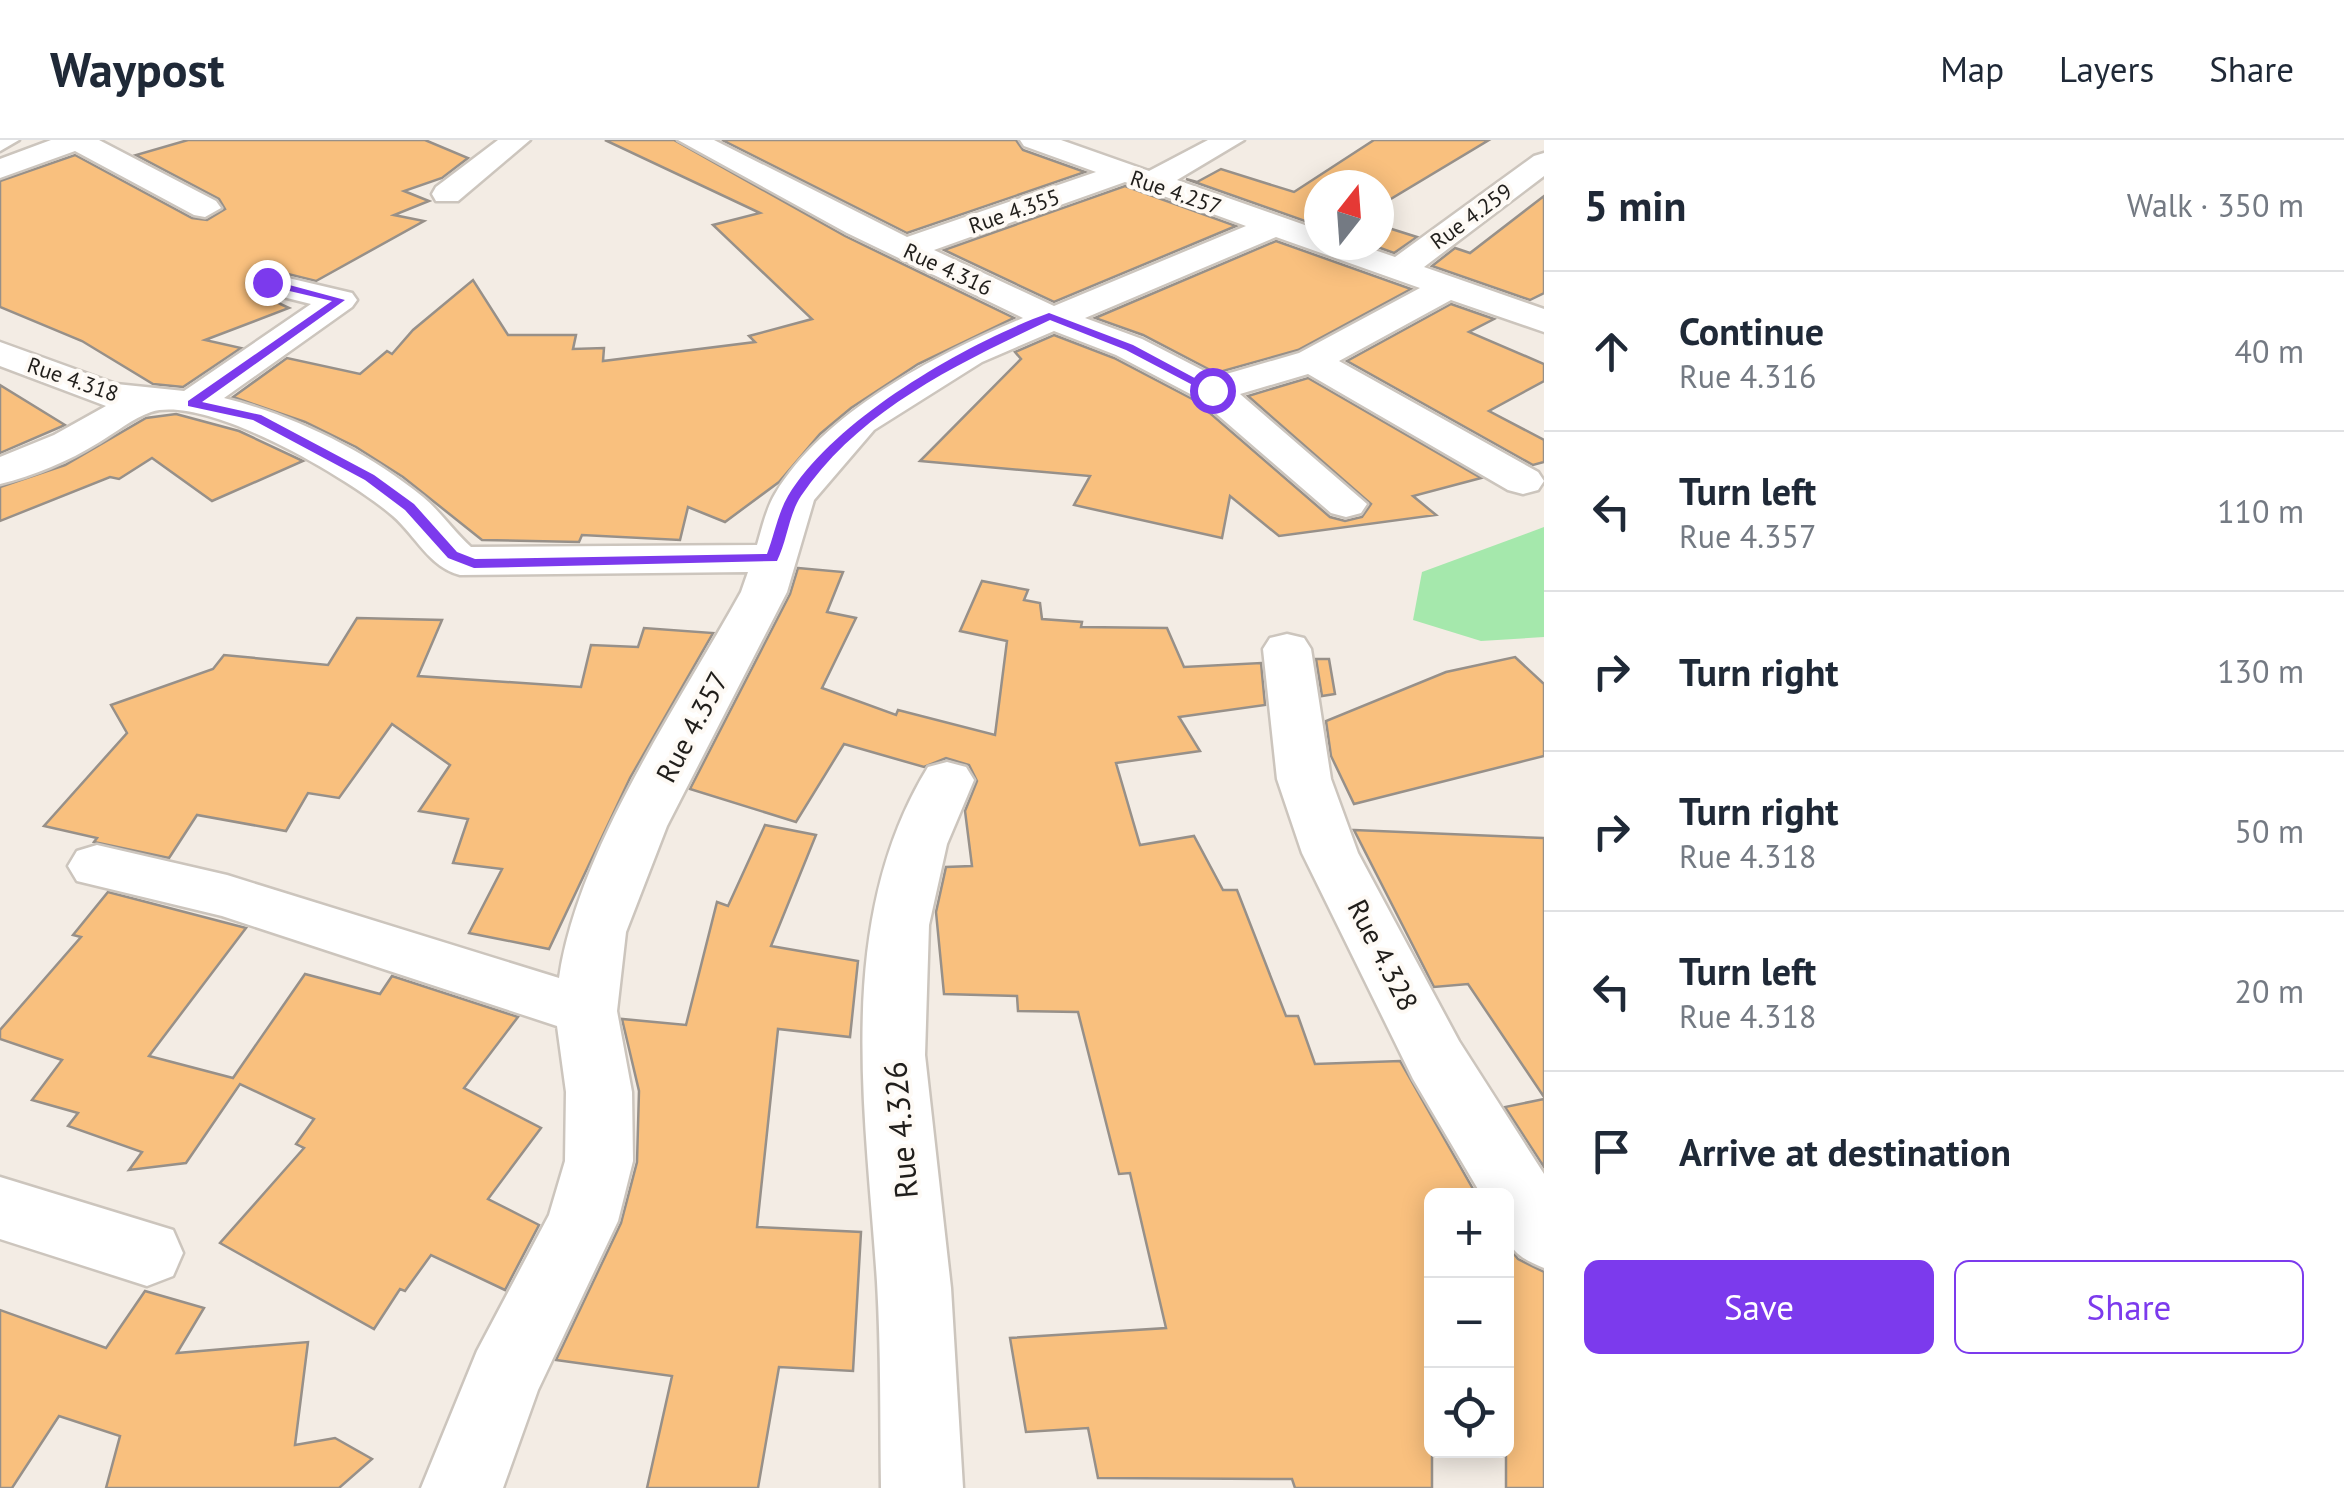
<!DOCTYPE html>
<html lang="en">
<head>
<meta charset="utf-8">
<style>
	body { margin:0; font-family:"PT Sans",sans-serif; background:#f6f6f7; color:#1f2937 }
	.controls { position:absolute; right:30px; bottom:30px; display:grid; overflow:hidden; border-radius:15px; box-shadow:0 5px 25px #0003 }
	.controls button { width:90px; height:90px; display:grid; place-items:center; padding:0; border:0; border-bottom:2px solid #e0e1e3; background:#fff; color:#1f2937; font:50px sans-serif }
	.compass { position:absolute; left:1304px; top:30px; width:90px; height:90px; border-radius:50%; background:#fff; box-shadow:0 5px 25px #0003; rotate:17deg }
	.stop { position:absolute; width:30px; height:30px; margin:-22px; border:8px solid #7c3aed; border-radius:50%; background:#fff }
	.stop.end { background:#7c3aed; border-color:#fff; box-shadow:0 2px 10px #0008 }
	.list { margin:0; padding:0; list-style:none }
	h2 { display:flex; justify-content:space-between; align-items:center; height:130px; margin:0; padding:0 40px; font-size:42px }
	h2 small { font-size:32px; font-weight:400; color:#747a83 }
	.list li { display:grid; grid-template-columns:65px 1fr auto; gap:30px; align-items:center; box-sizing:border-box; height:160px; padding:0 40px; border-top:2px solid #e0e1e3 }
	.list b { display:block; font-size:38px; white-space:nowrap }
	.list p { margin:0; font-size:32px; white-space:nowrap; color:#747a83 }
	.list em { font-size:32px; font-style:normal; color:#747a83 }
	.actions { display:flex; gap:20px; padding:30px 40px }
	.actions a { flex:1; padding:22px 0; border:2px solid #7c3aed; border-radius:15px; text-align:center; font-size:35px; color:#7c3aed }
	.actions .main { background:#7c3aed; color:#fff }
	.icon { flex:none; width:55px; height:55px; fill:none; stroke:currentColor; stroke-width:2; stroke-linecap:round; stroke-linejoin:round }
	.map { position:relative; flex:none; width:1544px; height:1348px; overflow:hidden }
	header { display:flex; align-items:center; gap:60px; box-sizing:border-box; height:140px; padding:0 50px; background:#fff; border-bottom:2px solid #e0e1e3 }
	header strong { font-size:48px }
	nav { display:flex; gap:55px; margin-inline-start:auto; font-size:35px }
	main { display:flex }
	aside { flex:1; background:#fff }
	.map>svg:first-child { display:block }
	.green { fill:#a5e8ac }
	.building { fill:#f9c07e; stroke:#979089; stroke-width:2.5 }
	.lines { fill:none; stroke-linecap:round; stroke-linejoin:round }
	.street-casing { stroke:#ccc5bd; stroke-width:5 }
	.highway-casing { stroke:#ccc5bd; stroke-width:5 }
	.street { fill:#fff; fill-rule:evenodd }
	.highway { fill:#fff; fill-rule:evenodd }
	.route { fill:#7c3aed }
	.labels { text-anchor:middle; stroke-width:8; stroke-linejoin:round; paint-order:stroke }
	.far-street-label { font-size:22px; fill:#201e1b; stroke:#fefaf5 }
	.street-label { font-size:28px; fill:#201e1b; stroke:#fefaf5 }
	.near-street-label { font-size:32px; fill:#201e1b; stroke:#fefaf5 }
</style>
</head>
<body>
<header>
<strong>Waypost</strong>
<nav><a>Map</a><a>Layers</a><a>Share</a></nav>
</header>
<main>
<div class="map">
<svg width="1544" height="1348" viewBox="0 0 1544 1348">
	<rect width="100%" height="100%" fill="#f3ece4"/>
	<!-- green -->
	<path class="green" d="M 1544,387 L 1544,497 L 1481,501 L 1413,480 L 1422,432 Z"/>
	<!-- building -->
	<g class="building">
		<path d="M 188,0 L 425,0 L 468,18 L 442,38 L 404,51 L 429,61 L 394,75 L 424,81 L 316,141 L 268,129 L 252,134 L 246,143 L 252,152 L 280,160 L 276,162 L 289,168 L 205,200 L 241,208 L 183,247 L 153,244 L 82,201 L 0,167 L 0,41 L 75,15 L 192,78 L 207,80 L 225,69 L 219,59 L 136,15 Z"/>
		<path d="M 605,0 L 674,0 L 845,96 L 1014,178 L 918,224 L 851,268 L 820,294 L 779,342 L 725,382 L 688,367 L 680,400 L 582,395 L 579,402 L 482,400 L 403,337 L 356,307 L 305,282 L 233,257 L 287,218 L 360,234 L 387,211 L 392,214 L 413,190 L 473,140 L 508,195 L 576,195 L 573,209 L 604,208 L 603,221 L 755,202 L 749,196 L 812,179 L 713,85 L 760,73 Z"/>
		<path d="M 722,0 L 1016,0 L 1023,10 L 1085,32 L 907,93 Z"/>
		<path d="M 1374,0 L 1489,0 L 1379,66 L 1379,45 L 1319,45 L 1319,86 L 1186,39 L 1197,42 L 1221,29 L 1294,52 Z"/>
		<path d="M 1125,46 L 1236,86 L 1054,162 L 944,110 Z"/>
		<path d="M 1544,56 L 1544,153 L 1530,160 L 1432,126 L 1455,108 L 1470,113 Z"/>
		<path d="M 1379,85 L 1417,97 L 1394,113 L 1372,105 L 1379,105 Z"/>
		<path d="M 1276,101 L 1411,149 L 1298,210 L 1216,233 L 1143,195 L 1095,178 Z"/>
		<path d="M 1451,164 L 1494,179 L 1469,192 L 1544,224 L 1544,241 L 1489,271 L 1544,300 L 1544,322 L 1533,325 L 1347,221 Z"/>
		<path d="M 1054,195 L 1114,218 L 1196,261 L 1330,377 L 1345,381 L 1362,377 L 1371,364 L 1248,256 L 1308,238 L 1481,338 L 1413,356 L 1436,375 L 1279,396 L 1230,356 L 1222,398 L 1074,365 L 1090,336 L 920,321 L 1021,219 L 1015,212 Z"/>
		<path d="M 0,245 L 65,285 L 0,313 Z"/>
		<path d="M 176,274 L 239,291 L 303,321 L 212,361 L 152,318 L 119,339 L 110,337 L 0,381 L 0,347 L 65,325 L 146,278 Z"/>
		<path d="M 798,428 L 843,432 L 827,472 L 856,478 L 822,548 L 896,575 L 898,570 L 995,595 L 1007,501 L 960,491 L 982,441 L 1028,450 L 1024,460 L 1040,463 L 1042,479 L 1082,482 L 1081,487 L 1167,488 L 1184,527 L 1261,523 L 1265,565 L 1179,577 L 1200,611 L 1116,623 L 1140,705 L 1194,696 L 1223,750 L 1237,750 L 1286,876 L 1298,876 L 1315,924 L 1400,921 L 1477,1056 L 1432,1056 L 1432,1348 L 1295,1348 L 1292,1339 L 1098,1338 L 1088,1288 L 1026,1292 L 1010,1198 L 1166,1188 L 1130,1033 L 1119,1034 L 1078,872 L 1018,871 L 1017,856 L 944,854 L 936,772 L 946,727 L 972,726 L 965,671 L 977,641 L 969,625 L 946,618 L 924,627 L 844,604 L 796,682 L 690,649 L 790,454 Z"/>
		<path d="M 357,478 L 442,480 L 418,536 L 581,547 L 591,505 L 638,507 L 644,488 L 713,493 L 630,638 L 549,809 L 469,793 L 502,729 L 453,723 L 468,679 L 419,671 L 450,625 L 392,584 L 339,658 L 308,653 L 286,691 L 197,675 L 169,718 L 94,702 L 97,698 L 44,686 L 127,593 L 111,565 L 213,529 L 224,515 L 328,525 Z"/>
		<path d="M 1515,517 L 1544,544 L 1544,616 L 1354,664 L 1331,616 L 1326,581 L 1446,532 Z"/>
		<path d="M 1316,519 L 1329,519 L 1335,554 L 1322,556 Z"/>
		<path d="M 765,685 L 816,695 L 771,806 L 858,821 L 850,897 L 778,889 L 757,1087 L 861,1092 L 853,1231 L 779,1227 L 758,1348 L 647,1348 L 672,1236 L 556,1220 L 621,1083 L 637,1022 L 639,951 L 622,879 L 686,885 L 717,762 L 728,766 Z"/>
		<path d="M 1354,690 L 1544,698 L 1544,957 L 1468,844 L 1434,847 Z"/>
		<path d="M 108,752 L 246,788 L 149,916 L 233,938 L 305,834 L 380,854 L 392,836 L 518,877 L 464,948 L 541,988 L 488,1059 L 539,1085 L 505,1150 L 431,1115 L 405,1151 L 400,1149 L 374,1189 L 220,1103 L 304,1008 L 296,1004 L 314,979 L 240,944 L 186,1023 L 129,1030 L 142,1012 L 68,986 L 78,973 L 32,960 L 62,920 L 0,899 L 0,890 L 81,797 L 73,795 Z"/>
		<path d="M 1544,959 L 1544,1027 L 1505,967 Z"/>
		<path d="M 1506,1104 L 1518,1119 L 1544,1132 L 1544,1348 L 1506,1348 Z"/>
		<path d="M 145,1151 L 204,1168 L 177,1213 L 308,1202 L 295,1305 L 335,1298 L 372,1319 L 339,1348 L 106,1348 L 120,1296 L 59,1276 L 12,1348 L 0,1348 L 0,1170 L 106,1208 Z"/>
	</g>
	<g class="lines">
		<!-- street casing -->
		<g class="street-casing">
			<g id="street">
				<path d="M 51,0 L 99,0 L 216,61 L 221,68 L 205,77 L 194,75 L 75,11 L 0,38 L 0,19 Z"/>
				<path d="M 498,0 L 530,0 L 458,61 L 436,61 L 432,54 L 436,47 Z"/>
				<path d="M 678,0 L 714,0 L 907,97 L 1096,32 L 1024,6 L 1020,0 L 1061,0 L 1149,31 L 1208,0 L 1244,0 L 1177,40 L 1319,90 L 1319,105 L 1360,105 L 1395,117 L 1534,16 L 1544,13 L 1544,36 L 1424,127 L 1544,169 L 1544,192 L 1451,160 L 1339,221 L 1538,332 L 1544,341 L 1538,350 L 1523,354 L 1508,350 L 1308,234 L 1240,254 L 1367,364 L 1361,373 L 1346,377 L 1331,373 L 1198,258 L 1116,215 L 1054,191 L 982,222 L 874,290 L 814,360 L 787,452 L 667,686 L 626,792 L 617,871 L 632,952 L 633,1021 L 618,1081 L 538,1250 L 503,1348 L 421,1348 L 477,1211 L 549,1075 L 565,1021 L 566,952 L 557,886 L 222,776 L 77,741 L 68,726 L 77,711 L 97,705 L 227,735 L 559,838 C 578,709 678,566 741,452 L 748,432 L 460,435 C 429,427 416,396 393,376 C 350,339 207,254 151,272 C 133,278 115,293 98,303 C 69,321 33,336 0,344 L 0,317 L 54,295 L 106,266 L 0,226 L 0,202 L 116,244 L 184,251 L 311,164 L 255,150 L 250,143 L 255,136 L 267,133 L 352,153 L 357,160 L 352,167 L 224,258 C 295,276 366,311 423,357 C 441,372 454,392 471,407 L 757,405 C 762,388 766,369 775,354 C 825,271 937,214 1023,178 L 847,93 ZM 1125,42 L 1246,86 L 1054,166 L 934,110 ZM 1276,97 L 1420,148 L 1299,213 L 1216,237 L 1142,199 L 1085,178 Z"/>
				<path d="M 1287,494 L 1304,498 L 1311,509 L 1331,639 L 1358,713 L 1459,901 L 1544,1034 L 1544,1128 C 1502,1112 1506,1097 1506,1056 L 1482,1056 L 1413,939 L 1302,713 L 1277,639 L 1263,509 L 1270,498 Z"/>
				<path d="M 947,622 L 966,627 L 974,640 L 947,704 L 929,785 L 925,915 L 951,1148 L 963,1348 L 881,1348 C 880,1279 881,1210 877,1142 C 866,971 833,782 928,627 Z"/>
				<path d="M 0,1037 L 173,1090 L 183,1113 L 173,1136 L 147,1146 L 0,1099 Z"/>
			</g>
		</g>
		<!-- highway casing -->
		<g class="highway-casing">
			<path id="highway" d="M 0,0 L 19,0 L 0,11 Z"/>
		</g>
		<!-- street -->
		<use href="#street" class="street"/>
		<!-- highway -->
		<use href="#highway" class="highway"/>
	</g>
	<!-- route -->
	<path class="route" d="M 267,139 L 345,160 L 202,262 L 261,275 L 374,335 L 414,364 L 457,412 L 475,419 L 767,414 C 774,396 778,373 788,356 C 834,279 966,203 1049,173 L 1133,205 L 1217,250 L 1208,253 L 1126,210 L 1050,180 C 959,223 859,270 801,356 C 789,374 787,401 777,421 L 474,428 L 448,418 L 405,370 L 365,340 L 253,280 L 188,266 L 188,261 L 332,161 L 264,145 Z"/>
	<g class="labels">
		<!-- far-street labels -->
		<g class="far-street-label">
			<text transform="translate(1176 52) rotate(19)" y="8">Rue 4.257</text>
			<text transform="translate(1014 71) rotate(-19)" y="8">Rue 4.355</text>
			<text transform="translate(1471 76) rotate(-36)" y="8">Rue 4.259</text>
			<text transform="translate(948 129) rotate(25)" y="8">Rue 4.316</text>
			<text transform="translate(73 239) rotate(19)" y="8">Rue 4.318</text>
		</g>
		<!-- street labels -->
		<g class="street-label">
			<text transform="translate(692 587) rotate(-62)" y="10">Rue 4.357</text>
			<text transform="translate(1383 815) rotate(63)" y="10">Rue 4.328</text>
		</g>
		<!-- near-street labels -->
		<g class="near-street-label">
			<text transform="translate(901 990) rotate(-95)" y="11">Rue 4.326</text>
		</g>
	</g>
</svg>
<div class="controls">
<button>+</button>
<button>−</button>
<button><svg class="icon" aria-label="locate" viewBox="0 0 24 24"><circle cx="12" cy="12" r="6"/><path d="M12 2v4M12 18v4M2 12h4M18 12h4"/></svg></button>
</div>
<svg class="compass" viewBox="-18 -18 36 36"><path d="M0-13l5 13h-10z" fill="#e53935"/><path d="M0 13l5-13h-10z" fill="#747a83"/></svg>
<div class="stop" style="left:1212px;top:250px"></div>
<div class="stop end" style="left:267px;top:142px"></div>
</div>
<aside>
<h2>5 min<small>Walk · 350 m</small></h2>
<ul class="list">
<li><svg class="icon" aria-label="ahead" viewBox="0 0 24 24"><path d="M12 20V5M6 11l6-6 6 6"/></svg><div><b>Continue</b><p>Rue 4.316</p></div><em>40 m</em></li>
<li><svg class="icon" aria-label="left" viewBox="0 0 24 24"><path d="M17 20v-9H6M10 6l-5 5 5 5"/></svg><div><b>Turn left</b><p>Rue 4.357</p></div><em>110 m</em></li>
<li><svg class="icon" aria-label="right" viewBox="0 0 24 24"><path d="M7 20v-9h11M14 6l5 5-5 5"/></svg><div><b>Turn right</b></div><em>130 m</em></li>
<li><svg class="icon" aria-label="right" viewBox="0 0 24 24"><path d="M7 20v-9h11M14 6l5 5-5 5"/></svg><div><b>Turn right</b><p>Rue 4.318</p></div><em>50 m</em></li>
<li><svg class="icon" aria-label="left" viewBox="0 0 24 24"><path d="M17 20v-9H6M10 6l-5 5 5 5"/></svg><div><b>Turn left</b><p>Rue 4.318</p></div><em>20 m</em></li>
<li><svg class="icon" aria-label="arrive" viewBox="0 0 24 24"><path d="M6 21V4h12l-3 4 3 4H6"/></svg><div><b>Arrive at destination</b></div></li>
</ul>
<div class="actions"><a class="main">Save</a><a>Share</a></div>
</aside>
</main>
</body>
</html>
